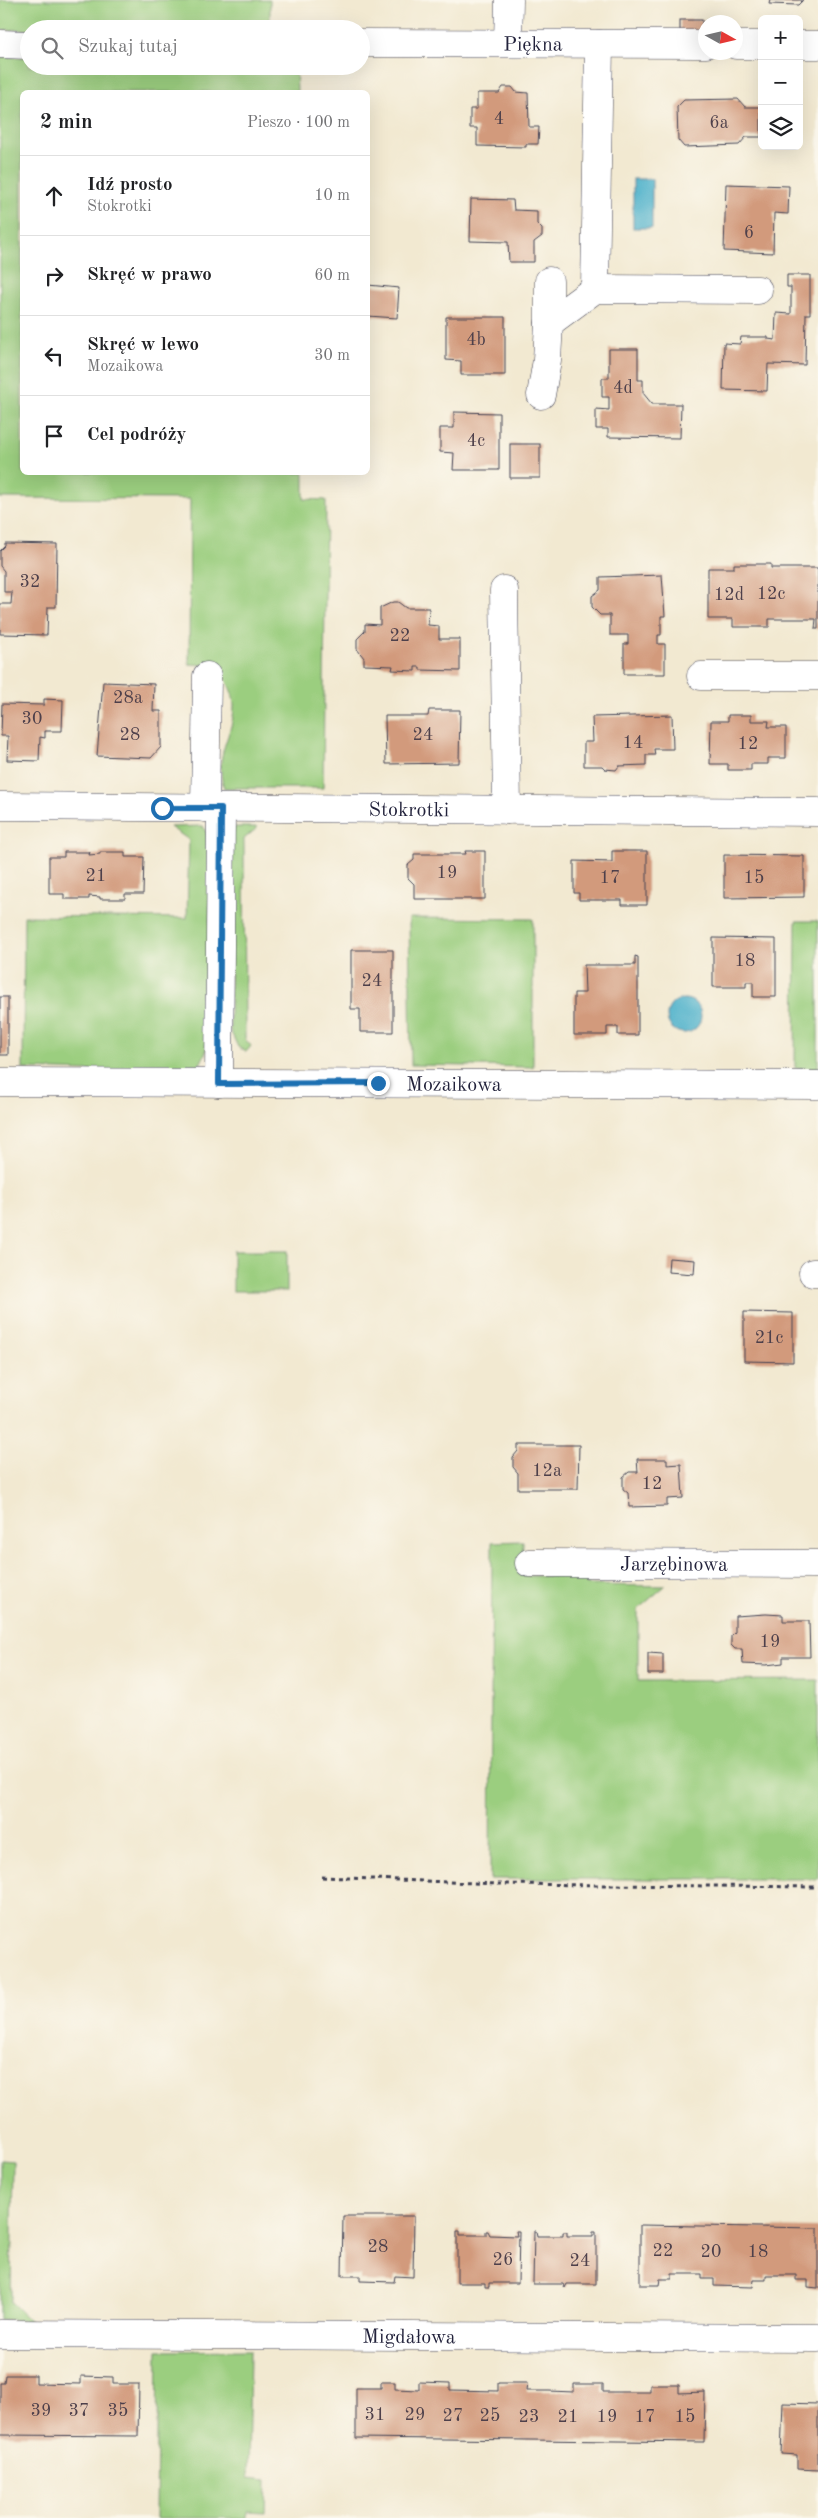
<!DOCTYPE html>
<html lang="pl">
<head>
<meta charset="utf-8">
<style>
	body { margin:0; font-family:"Old Standard TT",serif; background:#f2f2f2; color:#202124 }
	.controls { position:absolute; right:15px; top:15px; display:grid; overflow:hidden; border-radius:8px; box-shadow:0 5px 20px #0002 }
	.controls button { width:45px; height:45px; display:grid; place-items:center; padding:0; border:0; border-bottom:1px solid #e0e0e0; background:#fff; color:#202124; font:25px sans-serif }
	.compass { position:absolute; left:698px; top:15px; width:45px; height:45px; border-radius:50%; background:#fff; box-shadow:0 5px 20px #0002; rotate:98deg }
	.stop { position:absolute; width:15px; height:15px; margin:-11px; border:4px solid #1f6fb2; border-radius:50%; background:#fff }
	.stop.end { background:#1f6fb2; border-color:#fff; box-shadow:0 1px 5px #0008 }
	.list { margin:0; padding:0; list-style:none }
	h2 { display:flex; justify-content:space-between; align-items:center; height:65px; margin:0; padding:0 20px; font-size:21px }
	h2 small { font-size:16px; font-weight:400; color:#757577 }
	.list li { display:grid; grid-template-columns:32px 1fr auto; gap:15px; align-items:center; box-sizing:border-box; height:80px; padding:0 20px; border-top:1px solid #e0e0e0 }
	.list b { display:block; font-size:19px; white-space:nowrap }
	.list p { margin:0; font-size:16px; white-space:nowrap; color:#757577 }
	.list em { font-size:16px; font-style:normal; color:#757577 }
	.icon { flex:none; width:28px; height:28px; fill:none; stroke:currentColor; stroke-width:2; stroke-linecap:round; stroke-linejoin:round }
	.map { position:relative; flex:none; width:818px; height:2518px; overflow:hidden }
	.search { position:absolute; background:#fff; box-shadow:0 5px 20px #0002; left:20px; top:20px; width:350px; height:55px; display:flex; align-items:center; gap:12px; box-sizing:border-box; padding:0 18px; border-radius:28px; color:#757577; font-size:19px }
	.panel { position:absolute; background:#fff; box-shadow:0 5px 20px #0002; left:20px; top:90px; width:350px; height:385px; border-radius:8px }
	.map>svg:first-child { display:block }
	.green { fill:#9bce7f; stroke:#5e785d }
	.water { fill:#4bb0ca; stroke:#366982 }
	.building { fill:#d29a7b }
	.lines { fill:none; stroke-linecap:round; stroke-linejoin:round }
	.minor-casing { stroke:#414052; stroke-width:29 }
	.path { stroke:#414052; stroke-width:3; stroke-dasharray:4 4; stroke-linecap:butt }
	.minor { stroke:#fff; stroke-width:28 }
	.route { stroke:#1f6fb2; stroke-width:6 }
	.labels { text-anchor:middle; stroke-width:4; stroke-linejoin:round; paint-order:stroke }
	.number-label { font-size:18px; fill:#4e404b }
	.street-label { font-size:20px; fill:#22223b; stroke:#fbf7ec }
</style>
</head>
<body>
<div class="map">
<svg width="818" height="2518" viewBox="0 0 818 2518">
	<rect width="100%" height="100%" fill="#fbf7ec"/>
	<filter id="ink" filterUnits="userSpaceOnUse"><feTurbulence type="fractalNoise" baseFrequency=".02" numOctaves="2"/><feDisplacementMap in="SourceGraphic" scale="10" xChannelSelector="R" yChannelSelector="G"/><feConvolveMatrix kernelMatrix="1 2 1 2 8 2 1 2 1" color-interpolation-filters="sRGB"/></filter>
	<filter id="wash" filterUnits="userSpaceOnUse"><feTurbulence type="fractalNoise" baseFrequency=".0096" numOctaves="4" result="noise"/><feDisplacementMap in="SourceGraphic" scale="20" xChannelSelector="R" yChannelSelector="G"/><feGaussianBlur stdDeviation="1.12" result="paint"/><feColorMatrix in="noise" values="0 0 0 0 0 0 0 0 0 0 0 0 0 0 0 0 0 1.4 0 .05"/><feComposite in="paint" operator="in"/></filter>
	<g filter="url(#wash)">
		<rect width="100%" height="100%" fill="#f2e9d1"/>
		<!-- green -->
		<g class="green">
			<path d="M 0,0 L 270,0 L 270,29 L 0,30 Z"/>
			<path d="M 0,57 L 29,57 L 29,66 L 296,66 L 297,92 L 22,92 L 22,472 L 304,473 L 304,499 L 326,500 L 323,788 L 224,788 C 213,752 234,737 234,705 C 234,691 224,677 218,666 L 189,664 L 190,499 L 0,498 Z"/>
			<path d="M 203,826 L 212,844 L 206,1052 L 195,1074 L 23,1069 L 24,916 L 187,918 L 189,840 L 170,827 Z"/>
			<path d="M 235,827 L 258,827 L 244,839 L 245,1039 L 251,1046 L 246,1052 L 238,1047 L 230,1030 L 231,832 Z"/>
			<path d="M 409,918 L 533,919 L 533,1067 L 411,1065 Z"/>
			<path d="M 796,921 L 818,921 L 818,1068 L 795,1068 Z"/>
			<rect x="233" y="1251" width="54" height="40"/>
			<path d="M 523,1541 L 522,1576 L 587,1576 L 587,1585 L 665,1586 L 638,1609 L 638,1681 L 818,1680 L 818,1879 L 490,1879 L 492,1542 Z"/>
			<path d="M 0,2160 L 13,2161 L 11,2302 L 30,2321 L 0,2319 Z"/>
			<path d="M 250,2350 L 248,2478 L 267,2480 L 266,2512 L 247,2511 L 247,2518 L 156,2518 L 158,2351 Z"/>
		</g>
		<!-- water -->
		<g class="water">
			<rect x="633" y="179" width="19" height="49"/>
			<circle cx="684" cy="1016" r="17"/>
		</g>
		<g id="blocks">
			<!-- building -->
			<g class="building">
				<path d="M 770,0 L 803,0 L 798,5 L 769,4 Z"/>
				<rect x="680" y="20" width="22" height="11"/>
				<path d="M 503,87 L 512,87 L 516,92 L 528,93 L 529,127 L 539,127 L 538,144 L 526,144 L 526,147 L 477,146 L 477,128 L 470,128 L 470,109 L 477,109 L 477,93 L 499,93 Z"/>
				<path d="M 738,99 L 745,107 L 761,107 L 761,137 L 746,137 L 739,145 L 684,147 L 678,140 L 677,107 L 684,100 Z"/>
				<path d="M 726,184 L 789,186 L 788,214 L 774,213 L 773,253 L 724,251 Z"/>
				<path d="M 471,199 L 513,200 L 514,210 L 537,211 L 537,224 L 542,229 L 542,236 L 534,242 L 534,262 L 509,262 L 508,242 L 470,241 Z"/>
				<path d="M 787,275 L 810,275 L 810,314 L 806,314 L 805,365 L 768,364 L 767,391 L 723,390 L 724,343 L 740,344 L 741,337 L 768,337 L 768,339 L 775,340 L 776,313 L 791,314 L 791,287 L 787,287 Z"/>
				<path d="M 368,285 L 399,288 L 397,318 L 368,316 Z"/>
				<path d="M 446,317 L 505,317 L 505,375 L 461,375 L 461,361 L 446,360 Z"/>
				<path d="M 609,349 L 638,349 L 638,380 L 643,380 L 643,393 L 652,404 L 681,404 L 680,438 L 608,437 L 608,429 L 596,429 L 596,409 L 609,410 L 609,397 L 602,397 L 602,378 L 609,378 Z"/>
				<path d="M 454,412 L 499,413 L 499,470 L 453,470 L 454,453 L 440,452 L 440,428 L 454,428 Z"/>
				<rect x="510" y="444" width="30" height="34"/>
				<path d="M 5,543 L 57,544 L 56,607 L 48,607 L 47,635 L 0,634 L 0,604 L 11,604 L 12,592 L 4,592 L 4,571 L 0,566 L 0,551 L 5,546 Z"/>
				<path d="M 734,564 L 771,564 L 771,568 L 818,568 L 818,629 L 815,629 L 816,619 L 769,619 L 769,627 L 733,627 L 733,619 L 708,619 L 708,568 L 734,568 Z"/>
				<path d="M 662,575 L 665,616 L 661,616 L 661,635 L 658,635 L 658,644 L 665,644 L 665,674 L 624,674 L 624,644 L 628,644 L 628,635 L 610,635 L 610,615 L 600,615 L 592,607 L 592,596 L 600,590 L 600,577 Z"/>
				<path d="M 393,602 L 398,602 L 406,608 L 429,608 L 428,625 L 439,626 L 439,639 L 460,639 L 460,671 L 420,670 L 420,667 L 415,667 L 415,671 L 392,670 L 393,666 L 364,665 L 364,658 L 357,649 L 357,639 L 365,631 L 365,624 L 380,625 L 380,608 Z"/>
				<path d="M 103,682 L 154,684 L 153,711 L 161,711 L 161,747 L 151,758 L 97,756 Z"/>
				<path d="M 44,699 L 63,700 L 62,731 L 45,731 L 45,738 L 40,737 L 39,761 L 7,760 L 8,736 L 1,736 L 2,704 L 44,705 Z"/>
				<path d="M 429,710 L 460,710 L 459,763 L 386,764 L 385,716 L 428,716 Z"/>
				<path d="M 672,715 L 673,749 L 654,749 L 655,755 L 646,755 L 646,765 L 619,766 L 616,770 L 605,769 L 602,766 L 584,766 L 584,742 L 593,742 L 592,717 Z"/>
				<path d="M 728,715 L 751,715 L 751,721 L 769,721 L 768,727 L 786,727 L 786,758 L 768,758 L 768,764 L 751,764 L 751,770 L 728,770 L 728,764 L 710,764 L 711,721 L 728,721 Z"/>
				<path d="M 465,851 L 485,851 L 485,899 L 414,899 L 414,884 L 408,878 L 408,865 L 414,860 L 414,854 L 466,854 Z"/>
				<path d="M 612,851 L 647,851 L 647,905 L 622,905 L 622,900 L 579,900 L 579,893 L 574,893 L 574,861 L 612,862 Z"/>
				<path d="M 64,852 L 90,852 L 89,855 L 100,854 L 100,852 L 125,852 L 125,857 L 144,857 L 143,894 L 125,894 L 125,899 L 100,899 L 100,897 L 89,896 L 89,899 L 64,899 L 64,894 L 49,894 L 49,857 L 64,857 Z"/>
				<path d="M 724,855 L 804,856 L 804,897 L 724,898 Z"/>
				<path d="M 713,938 L 776,939 L 776,997 L 753,997 L 753,982 L 746,982 L 746,987 L 713,987 Z"/>
				<path d="M 351,950 L 393,950 L 393,1032 L 360,1032 L 360,1009 L 351,1009 Z"/>
				<path d="M 635,956 L 638,957 L 638,1035 L 618,1035 L 618,1027 L 607,1027 L 607,1035 L 574,1035 L 574,993 L 585,993 L 584,965 L 635,965 Z"/>
				<rect x="0" y="997" width="8" height="58"/>
				<path d="M 669,1258 L 695,1260 L 694,1274 L 668,1272 Z"/>
				<path d="M 744,1312 L 793,1313 L 793,1362 L 744,1361 Z"/>
				<path d="M 518,1445 L 579,1445 L 578,1489 L 518,1489 L 518,1473 L 513,1467 L 513,1457 L 518,1451 Z"/>
				<path d="M 637,1459 L 667,1459 L 667,1465 L 681,1464 L 683,1498 L 667,1499 L 667,1506 L 629,1507 L 628,1493 L 623,1489 L 623,1477 L 629,1472 L 638,1472 Z"/>
				<path d="M 766,1614 L 783,1615 L 783,1621 L 809,1621 L 810,1657 L 783,1657 L 783,1663 L 766,1665 L 743,1664 L 742,1649 L 735,1649 L 731,1645 L 731,1636 L 735,1632 L 735,1616 Z"/>
				<path d="M 648,1653 L 663,1654 L 663,1674 L 648,1674 Z"/>
				<path d="M 343,2216 L 414,2216 L 413,2277 L 395,2276 L 394,2282 L 360,2281 L 360,2276 L 342,2276 Z"/>
				<path d="M 640,2225 L 818,2228 L 818,2288 L 808,2287 L 808,2280 L 796,2280 L 796,2275 L 766,2275 L 766,2280 L 754,2280 L 753,2287 L 714,2286 L 714,2279 L 702,2279 L 702,2274 L 672,2274 L 672,2279 L 660,2279 L 659,2285 L 640,2285 Z"/>
				<path d="M 457,2231 L 460,2231 L 460,2235 L 486,2235 L 486,2231 L 488,2231 L 490,2235 L 517,2236 L 516,2231 L 519,2231 L 518,2283 L 489,2283 L 489,2287 L 485,2287 L 485,2283 L 457,2283 Z"/>
				<path d="M 534,2231 L 536,2231 L 537,2236 L 563,2236 L 563,2232 L 567,2232 L 567,2236 L 593,2236 L 593,2232 L 596,2232 L 596,2284 L 567,2284 L 565,2288 L 563,2284 L 533,2284 Z"/>
				<path d="M 5,2375 L 36,2375 L 36,2383 L 81,2384 L 81,2376 L 113,2377 L 113,2384 L 139,2384 L 138,2436 L 0,2435 L 0,2383 L 4,2383 Z"/>
				<path d="M 381,2382 L 395,2382 L 395,2389 L 419,2390 L 419,2382 L 450,2383 L 450,2390 L 498,2391 L 498,2383 L 527,2383 L 526,2391 L 549,2391 L 574,2392 L 574,2384 L 603,2384 L 603,2392 L 650,2392 L 650,2385 L 679,2385 L 679,2393 L 705,2392 L 704,2442 L 356,2438 L 356,2388 L 381,2388 Z"/>
				<path d="M 783,2403 L 818,2404 L 818,2470 L 797,2469 L 797,2455 L 781,2454 Z"/>
			</g>
		</g>
	</g>
	<g filter="url(#ink)">
		<use href="#blocks" fill-opacity="0" stroke="#414052" stroke-width="1"/>
		<g class="lines">
			<!-- minor casing -->
			<g class="minor-casing">
				<g id="minor">
					<path id="s1" d="M 361,43 L 706,44"/>
					<path d="M 508,43 L 509,0"/>
					<path d="M 0,44 L 29,45"/>
					<path d="M 736,45 L 762,45"/>
					<path d="M 799,45 L 818,45"/>
					<path d="M 595,289 L 599,44"/>
					<path d="M 549,323 L 549,281"/>
					<path d="M 541,395 L 547,360 L 549,323 L 595,289 L 758,290"/>
					<path d="M 504,590 L 507,810"/>
					<path d="M 701,676 L 818,676"/>
					<path id="s2" d="M 0,806 L 818,812"/>
					<path d="M 205,808 L 207,676"/>
					<path id="s3" d="M 0,1082 L 818,1085"/>
					<path d="M 219,1083 L 221,808"/>
					<path d="M 813,1273 L 818,1273"/>
					<path id="s4" d="M 529,1563 L 818,1564"/>
					<path id="s5" d="M 0,2334 L 818,2338"/>
				</g>
			</g>
			<!-- path -->
			<path class="path" d="M 322,1877 L 499,1884 L 818,1887"/>
			<!-- minor -->
			<use href="#minor" class="minor"/>
		</g>
	</g>
	<g class="lines" filter="url(#ink)">
		<!-- route -->
		<path class="route" d="M 162,808 L 221,808 L 219,1084 L 378,1083"/>
	</g>
	<g class="labels">
		<!-- number labels -->
		<g class="number-label">
			<text x="499" y="124">4</text>
			<text x="719" y="128">6a</text>
			<text x="749" y="238">6</text>
			<text x="476" y="345">4b</text>
			<text x="623" y="393">4d</text>
			<text x="476" y="446">4c</text>
			<text x="30" y="587">32</text>
			<text x="771" y="599">12c</text>
			<text x="729" y="600">12d</text>
			<text x="400" y="641">22</text>
			<text x="128" y="703">28a</text>
			<text x="32" y="724">30</text>
			<text x="130" y="740">28</text>
			<text x="423" y="740">24</text>
			<text x="633" y="748">14</text>
			<text x="748" y="749">12</text>
			<text x="447" y="878">19</text>
			<text x="96" y="881">21</text>
			<text x="610" y="883">17</text>
			<text x="754" y="883">15</text>
			<text x="745" y="966">18</text>
			<text x="372" y="986">24</text>
			<text x="769" y="1343">21c</text>
			<text x="547" y="1476">12a</text>
			<text x="652" y="1489">12</text>
			<text x="770" y="1647">19</text>
			<text x="378" y="2252">28</text>
			<text x="663" y="2256">22</text>
			<text x="711" y="2257">20</text>
			<text x="758" y="2257">18</text>
			<text x="503" y="2265">26</text>
			<text x="580" y="2266">24</text>
			<text x="41" y="2416">39</text>
			<text x="79" y="2416">37</text>
			<text x="118" y="2416">35</text>
			<text x="375" y="2420">31</text>
			<text x="415" y="2420">29</text>
			<text x="453" y="2421">27</text>
			<text x="490" y="2421">25</text>
			<text x="529" y="2422">23</text>
			<text x="568" y="2422">21</text>
			<text x="607" y="2422">19</text>
			<text x="645" y="2422">17</text>
			<text x="685" y="2422">15</text>
		</g>
		<!-- street labels -->
		<g class="street-label">
			<text dy="7" stroke="none"><textPath href="#s1" startOffset="172">Piękna</textPath></text>
			<text dy="7" stroke="none"><textPath href="#s2" startOffset="409">Stokrotki</textPath></text>
			<text dy="7" stroke="none"><textPath href="#s3" startOffset="454">Mozaikowa</textPath></text>
			<text dy="7" stroke="none"><textPath href="#s4" startOffset="145">Jarzębinowa</textPath></text>
			<text dy="7" stroke="none"><textPath href="#s5" startOffset="409">Migdałowa</textPath></text>
		</g>
	</g>
</svg>
<div class="controls">
<button>+</button>
<button>−</button>
<button><svg class="icon" aria-label="layers" viewBox="0 0 24 24"><path d="M12 4l9 5-9 5-9-5zM3 14l9 5 9-5"/></svg></button>
</div>
<svg class="compass" viewBox="-18 -18 36 36"><path d="M0-13l5 13h-10z" fill="#e53935"/><path d="M0 13l5-13h-10z" fill="#757577"/></svg>
<div class="stop" style="left:162px;top:808px"></div>
<div class="stop end" style="left:378px;top:1083px"></div>
<div class="search"><svg class="icon" aria-label="search" viewBox="0 0 24 24"><circle cx="10" cy="10" r="6"/><path d="M15 15l6 6"/></svg>Szukaj tutaj</div>
<section class="panel">
<h2>2 min<small>Pieszo · 100 m</small></h2>
<ul class="list">
<li><svg class="icon" aria-label="ahead" viewBox="0 0 24 24"><path d="M12 20V5M6 11l6-6 6 6"/></svg><div><b>Idź prosto</b><p>Stokrotki</p></div><em>10 m</em></li>
<li><svg class="icon" aria-label="right" viewBox="0 0 24 24"><path d="M7 20v-9h11M14 6l5 5-5 5"/></svg><div><b>Skręć w prawo</b></div><em>60 m</em></li>
<li><svg class="icon" aria-label="left" viewBox="0 0 24 24"><path d="M17 20v-9H6M10 6l-5 5 5 5"/></svg><div><b>Skręć w lewo</b><p>Mozaikowa</p></div><em>30 m</em></li>
<li><svg class="icon" aria-label="arrive" viewBox="0 0 24 24"><path d="M6 21V4h12l-3 4 3 4H6"/></svg><div><b>Cel podróży</b></div></li>
</ul>
</section>
</div>
</body>
</html>
